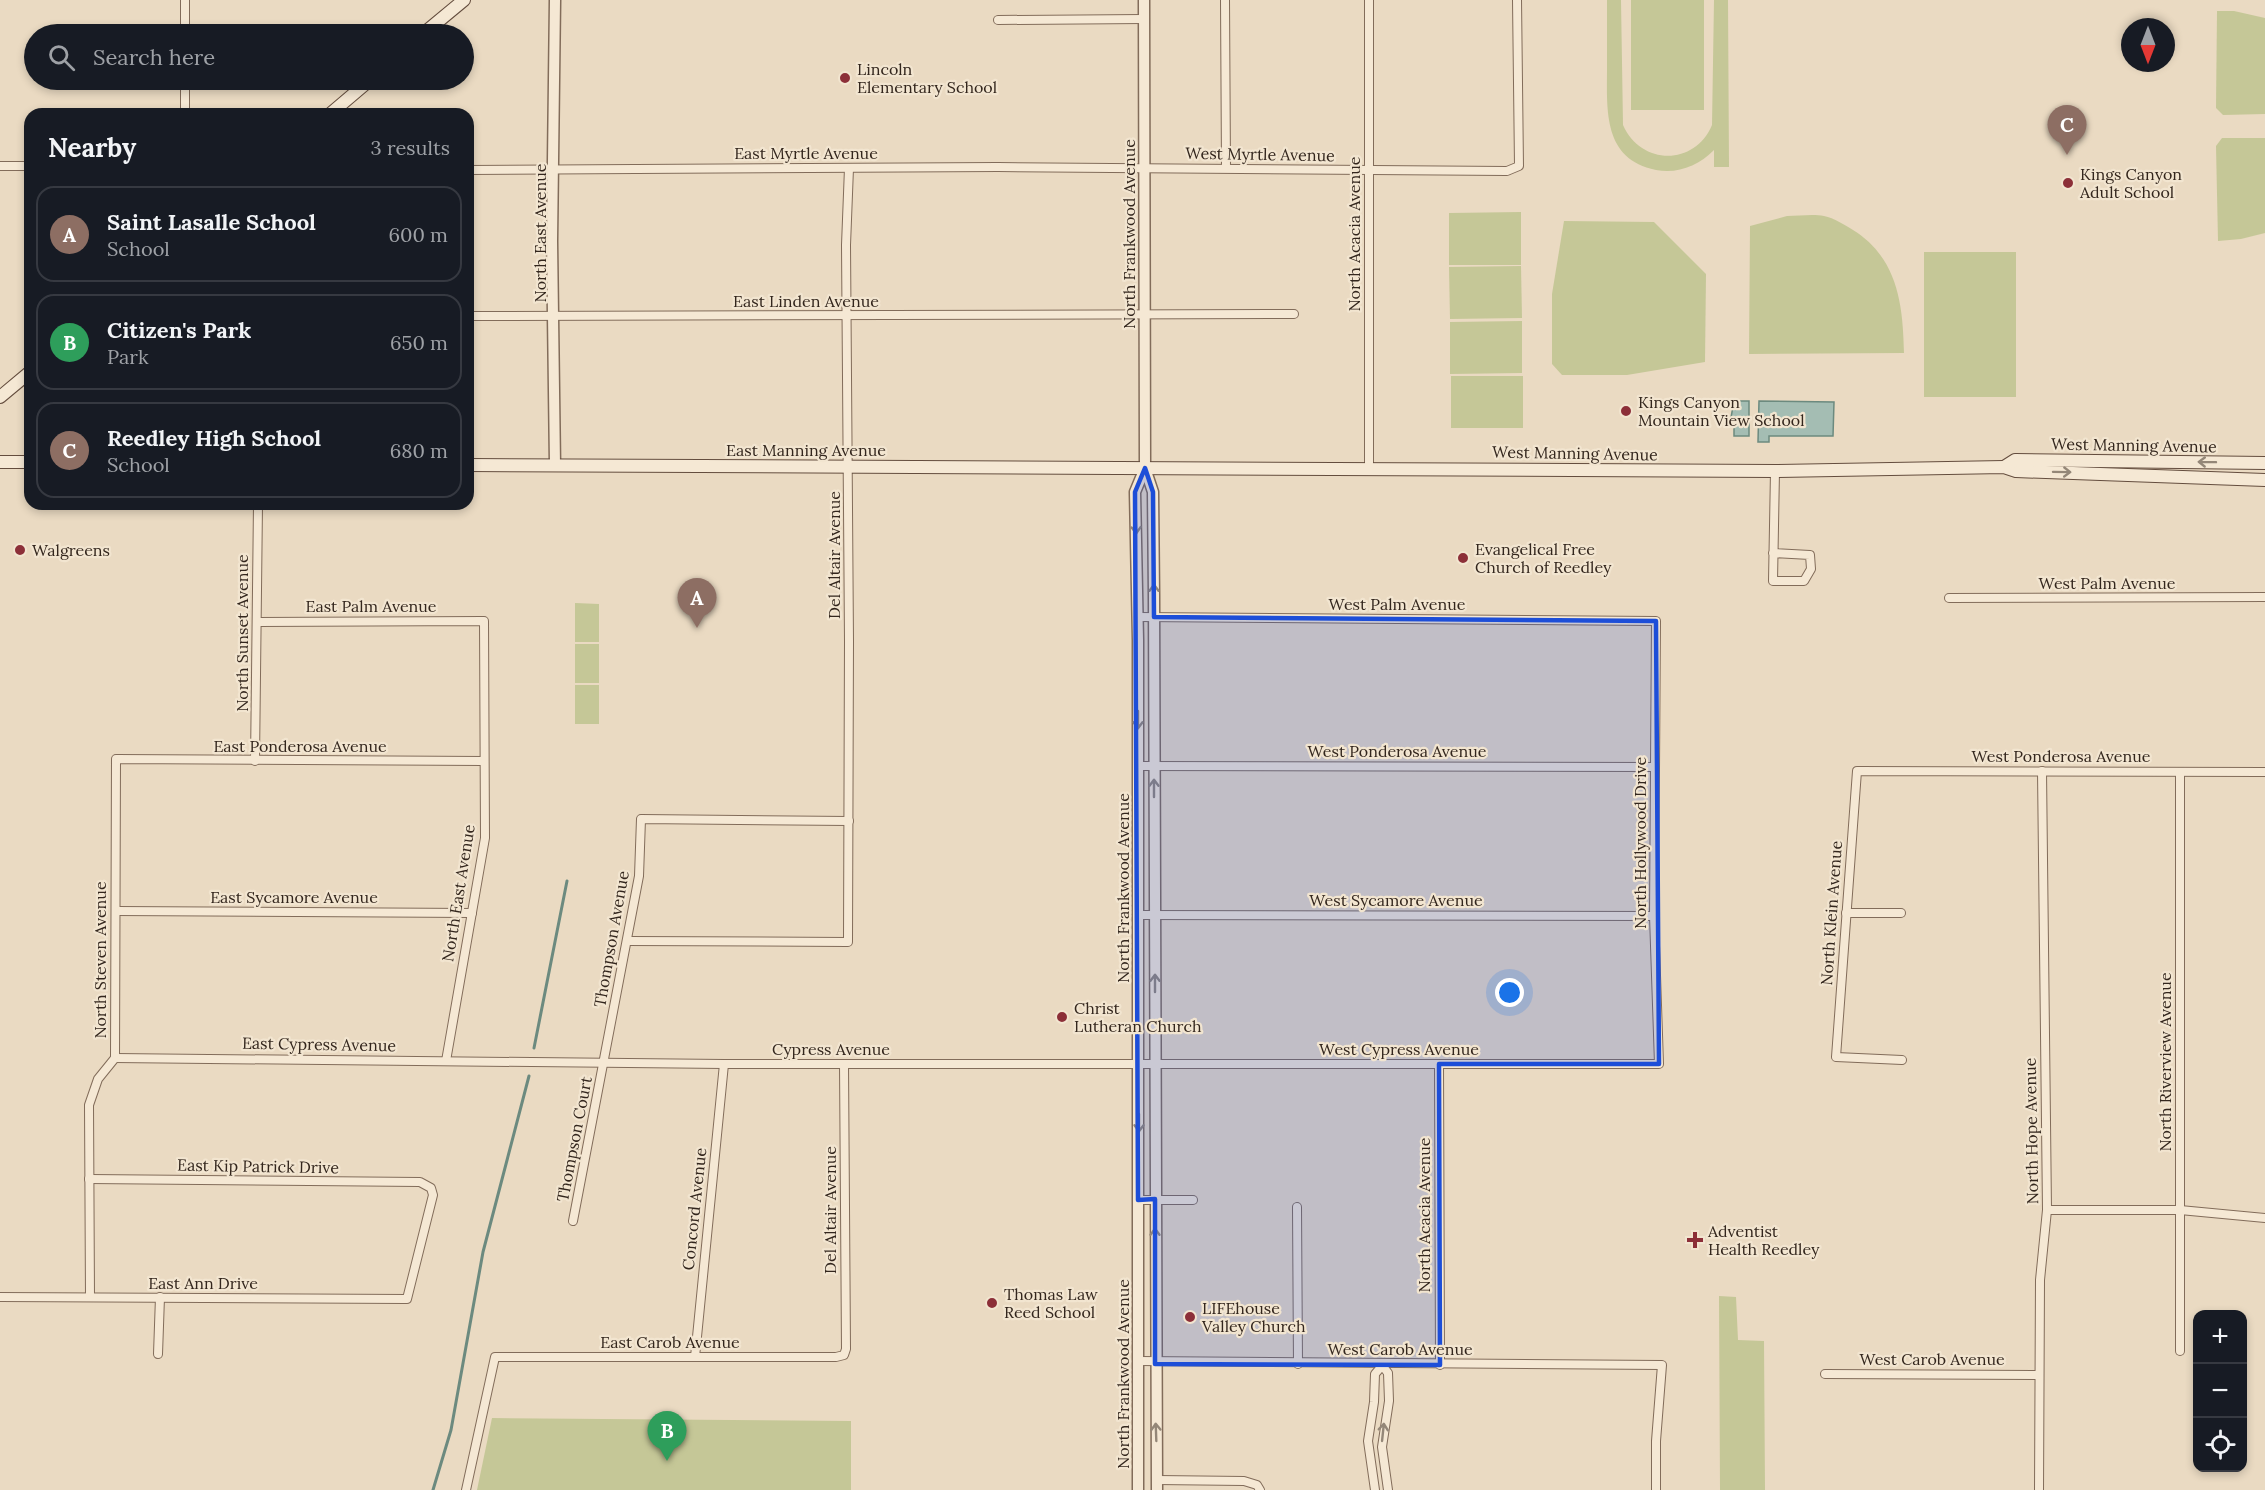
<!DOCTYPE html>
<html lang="en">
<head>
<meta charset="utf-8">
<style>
	body { margin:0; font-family:Lora,serif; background:#242831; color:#f1f3f6 }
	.controls { position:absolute; right:18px; bottom:18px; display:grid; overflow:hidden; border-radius:12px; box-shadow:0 3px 9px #0003 }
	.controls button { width:54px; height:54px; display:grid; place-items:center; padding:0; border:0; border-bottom:2px solid #363941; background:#171b24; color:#f1f3f6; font:30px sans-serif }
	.compass { position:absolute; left:2121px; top:18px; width:54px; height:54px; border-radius:50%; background:#171b24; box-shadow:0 3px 9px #0003; rotate:180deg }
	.you { position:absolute; left:1510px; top:993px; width:21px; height:21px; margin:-15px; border:4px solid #fff; border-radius:50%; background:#1a73e8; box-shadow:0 0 0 9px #1a73e833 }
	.badge { display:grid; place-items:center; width:39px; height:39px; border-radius:50%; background:#c49ba0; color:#fff; font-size:20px; font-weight:700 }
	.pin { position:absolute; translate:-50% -50px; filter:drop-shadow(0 2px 3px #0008) }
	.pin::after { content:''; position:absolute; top:32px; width:21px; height:18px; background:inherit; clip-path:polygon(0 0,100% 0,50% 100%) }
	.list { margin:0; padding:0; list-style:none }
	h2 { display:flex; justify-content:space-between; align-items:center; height:78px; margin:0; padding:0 24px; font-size:26px }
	h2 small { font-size:20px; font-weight:400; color:#9ea1a6 }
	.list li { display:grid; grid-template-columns:39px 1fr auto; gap:18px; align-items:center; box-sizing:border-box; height:96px; margin:0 12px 12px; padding:0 12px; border:2px solid #363941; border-radius:18px }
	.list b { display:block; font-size:22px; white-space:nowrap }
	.list p { margin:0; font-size:20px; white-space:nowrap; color:#9ea1a6 }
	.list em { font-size:20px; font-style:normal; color:#9ea1a6 }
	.icon { flex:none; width:33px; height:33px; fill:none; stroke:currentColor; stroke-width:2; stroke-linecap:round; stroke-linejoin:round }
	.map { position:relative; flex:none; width:2265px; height:1490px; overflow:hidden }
	.search { position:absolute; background:#171b24; box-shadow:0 3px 9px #0003; left:24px; top:24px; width:450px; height:66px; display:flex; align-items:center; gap:15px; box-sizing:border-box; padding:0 21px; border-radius:33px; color:#9ea1a6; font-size:22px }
	.panel { position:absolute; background:#171b24; box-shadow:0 3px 9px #0003; left:24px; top:108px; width:450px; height:402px; border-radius:18px }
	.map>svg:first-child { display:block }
	.green { fill:#c5c797 }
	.water { fill:#a4bdb3; stroke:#6c8a7f; stroke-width:1.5 }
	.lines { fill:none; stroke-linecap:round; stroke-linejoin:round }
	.stream { stroke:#6c8a7f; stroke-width:3 }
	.minor-casing { stroke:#826c5a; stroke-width:10 }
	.tertiary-casing { stroke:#826c5a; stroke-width:13 }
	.secondary-casing { stroke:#644d3e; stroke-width:14 }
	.minor { stroke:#f5e8d4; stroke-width:8 }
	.tertiary { stroke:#f5e8d4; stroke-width:10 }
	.secondary { stroke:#f5e8d4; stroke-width:12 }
	.oneway { stroke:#948778 }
	.marked { fill:#1d4ed8; fill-opacity:0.2; stroke:#1d4ed8; stroke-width:4.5; stroke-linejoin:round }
	.poi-dot { fill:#8c2f38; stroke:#f2e5d0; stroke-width:2 }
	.labels { text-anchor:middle; stroke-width:4.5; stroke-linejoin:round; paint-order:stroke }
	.poi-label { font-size:16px; fill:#33261d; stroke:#f2e5d0; text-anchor:start }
	.street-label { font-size:16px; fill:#33261d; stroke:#f2e5d0 }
</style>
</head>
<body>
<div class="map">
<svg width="2265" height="1490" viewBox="0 0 2265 1490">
	<rect width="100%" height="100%" fill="#eadac2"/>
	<!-- green -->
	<g class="green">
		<path d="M 1607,0 L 1621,0 L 1623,125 C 1641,166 1695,166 1712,125 L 1714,0 L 1728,0 L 1729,167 L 1714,167 L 1714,150 C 1698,166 1678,174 1656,170 C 1603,159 1607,111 1607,69 C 1607,46 1607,23 1607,0 Z"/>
		<rect x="1631" y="0" width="73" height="110"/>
		<path d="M 2217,11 L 2234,11 L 2265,18 L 2265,114 L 2223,115 L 2216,108 Z"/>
		<path d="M 2222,138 L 2265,138 L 2265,233 L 2241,239 L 2218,241 L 2216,146 Z"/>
		<path d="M 1521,212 L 1521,265 L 1449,265 L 1449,213 Z"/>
		<path d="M 1787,216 C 1799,216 1813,214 1824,216 C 1834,218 1845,225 1853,230 C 1898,258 1903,305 1904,353 L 1749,354 L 1750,226 Z"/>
		<path d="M 1564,221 L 1654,222 L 1706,274 L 1705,362 L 1627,375 L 1562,375 L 1552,364 L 1552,294 Z"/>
		<rect x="1924" y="252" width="92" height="145"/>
		<path d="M 1521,266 L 1522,318 L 1450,319 L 1449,267 Z"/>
		<path d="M 1522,321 L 1522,373 L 1450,374 L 1450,322 Z"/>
		<rect x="1451" y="376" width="72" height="52"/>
		<path d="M 575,603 L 599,604 L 599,642 L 575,642 Z"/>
		<rect x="575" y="644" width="24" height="39"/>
		<rect x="575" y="685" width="24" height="39"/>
		<path d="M 1719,1296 L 1736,1297 L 1738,1340 L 1764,1341 L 1765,1490 L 1720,1490 Z"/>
		<path d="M 492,1418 L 851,1421 L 851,1490 L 477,1490 Z"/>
	</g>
	<!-- water -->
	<g class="water">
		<path d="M 1734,401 L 1749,401 L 1749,436 L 1734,436 L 1734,424 L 1730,423 Z"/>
		<path d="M 1759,401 L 1834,402 L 1833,436 L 1769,436 L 1769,442 L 1758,442 Z"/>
	</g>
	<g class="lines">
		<!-- stream -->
		<g class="stream">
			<path d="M 534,1048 L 567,881"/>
			<path d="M 433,1490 L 451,1430 L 483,1252 L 529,1076"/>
		</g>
		<!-- minor casing -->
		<g class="minor-casing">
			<g id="minor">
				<path d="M 1225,0 L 1226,168"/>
				<path d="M 998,20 L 1144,19"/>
				<path d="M 185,34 L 185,0"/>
				<path d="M 185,114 L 185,80"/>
				<path d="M 0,166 L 30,166"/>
				<path d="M 468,170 L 998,167 L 1507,171 L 1519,166 L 1517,0"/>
				<path d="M 468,316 L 1294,314"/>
				<path d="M 1369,468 L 1369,0"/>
				<path d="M 1773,553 L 1810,555 L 1811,569 L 1804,581 L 1773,581 L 1775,471"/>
				<path d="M 1949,598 L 2265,597"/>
				<path d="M 258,622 L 484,621 L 485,838 L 446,1061"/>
				<path d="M 255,761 L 258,504"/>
				<path d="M 1138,766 L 1655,767"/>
				<path d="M 116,911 L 472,913"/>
				<path d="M 1846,913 L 1901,913"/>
				<path d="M 1138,915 L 1654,916"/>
				<path d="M 627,941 L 848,942 L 849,641 L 846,245 L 849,168"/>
				<path d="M 115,1058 L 724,1064 L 1659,1064 L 1654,916 L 1656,621 L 1138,617"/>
				<path d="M 1902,1060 L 1836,1057 L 1857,771 L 2265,772"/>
				<path d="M 1439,1064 L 1440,1365"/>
				<path d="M 1138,1200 L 1193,1200"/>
				<path d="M 1297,1207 L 1298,1364"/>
				<path d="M 2047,1210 L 2180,1210 L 2265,1218"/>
				<path d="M 573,1221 L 639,876 L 641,819 L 849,821"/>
				<path d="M 0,1297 L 407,1299 L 433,1195 L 431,1188 L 420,1182 L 89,1179"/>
				<path d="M 90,1297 L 89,1105 L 98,1079 L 115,1058 L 116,759 L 484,761"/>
				<path d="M 2180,1351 L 2180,772"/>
				<path d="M 158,1354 L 160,1297"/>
				<path d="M 695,1357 L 724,1064"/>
				<path d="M 1138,1361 L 1662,1365 L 1656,1441 L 1656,1490"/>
				<path d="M 1381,1364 L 1388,1373 L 1389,1401 L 1382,1447 L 1388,1490"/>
				<path d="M 1825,1374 L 2039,1375"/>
				<path d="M 1157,1480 L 1244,1481 L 1257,1485 L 1260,1490"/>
				<path d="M 466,1490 L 495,1357 L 836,1357 L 844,1355 L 846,1349 L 844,1064"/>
				<path d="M 1375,1490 L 1368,1441 L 1374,1402 L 1375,1374 L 1381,1367"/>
				<path d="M 2039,1490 L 2040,1280 L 2047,1210 L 2042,771"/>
			</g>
		</g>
		<!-- tertiary casing -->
		<g class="tertiary-casing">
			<g id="tertiary">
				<path d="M 555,0 L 552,241 L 555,465"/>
				<path d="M 1144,0 L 1145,468 L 1153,492 L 1154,596 L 1157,1490"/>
				<path d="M 1138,1490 L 1138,640 L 1135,492 L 1145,468"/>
			</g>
		</g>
		<!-- secondary casing -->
		<g class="secondary-casing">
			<g id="secondary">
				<path d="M 423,34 L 464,0"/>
				<path d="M 330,114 L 370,80"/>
				<path d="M 0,397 L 30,372"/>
				<path d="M 0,462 L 30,462"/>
				<path d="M 468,465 L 1775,471 L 2004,467 L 2016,471 L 2265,480"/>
				<path d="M 2004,467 L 2015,460 L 2265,463"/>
			</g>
		</g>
		<!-- minor -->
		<use href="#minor" class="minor"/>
		<!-- tertiary -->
		<use href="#tertiary" class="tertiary"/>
		<!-- secondary -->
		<use href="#secondary" class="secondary"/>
	</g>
	<!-- one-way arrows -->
	<defs><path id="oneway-shaft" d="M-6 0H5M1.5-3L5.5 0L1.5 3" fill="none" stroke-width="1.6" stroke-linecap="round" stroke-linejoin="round" transform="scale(1.5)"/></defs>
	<g class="oneway">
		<use href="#oneway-shaft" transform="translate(2207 462) rotate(-179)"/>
		<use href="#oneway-shaft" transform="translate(2062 472) rotate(1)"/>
		<use href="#oneway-shaft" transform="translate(1136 525) rotate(88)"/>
		<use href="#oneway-shaft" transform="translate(1154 593) rotate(-90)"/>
		<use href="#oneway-shaft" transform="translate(1138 720) rotate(90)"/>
		<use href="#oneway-shaft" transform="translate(1154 788) rotate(-90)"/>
		<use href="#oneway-shaft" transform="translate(1155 983) rotate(-90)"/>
		<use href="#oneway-shaft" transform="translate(1139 1123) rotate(90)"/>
		<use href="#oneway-shaft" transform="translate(1155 1237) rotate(-90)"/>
		<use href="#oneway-shaft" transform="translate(1156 1432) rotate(-92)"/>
		<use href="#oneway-shaft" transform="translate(1383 1432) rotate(-84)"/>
	</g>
	<!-- marked area -->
	<path class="marked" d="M 1145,468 L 1153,492 L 1154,617 L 1656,621 L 1659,1064 L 1439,1064 L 1440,1365 L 1155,1364 L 1155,1199 L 1138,1200 L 1135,492 Z"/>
	<!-- markers -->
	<g class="poi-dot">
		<circle cx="845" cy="78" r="6"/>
		<circle cx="2068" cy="183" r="6"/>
		<circle cx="1626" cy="411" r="6"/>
		<circle cx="20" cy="550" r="6"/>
		<circle cx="1463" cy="558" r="6"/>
		<circle cx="1062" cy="1017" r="6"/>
		<path d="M1692 1231h6v6h6v6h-6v6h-6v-6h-6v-6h6z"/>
		<circle cx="992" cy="1303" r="6"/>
		<circle cx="1190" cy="1317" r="6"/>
	</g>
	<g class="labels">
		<!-- poi labels -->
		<g class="poi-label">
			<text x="857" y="75">Lincoln<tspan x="857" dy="18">Elementary School</tspan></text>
			<text x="2080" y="180">Kings Canyon<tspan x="2080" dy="18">Adult School</tspan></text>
			<text x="1638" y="408">Kings Canyon<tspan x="1638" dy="18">Mountain View School</tspan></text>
			<text x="1475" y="555">Evangelical Free<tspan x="1475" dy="18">Church of Reedley</tspan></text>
			<text x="32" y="556">Walgreens</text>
			<text x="1074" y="1014">Christ<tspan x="1074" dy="18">Lutheran Church</tspan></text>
			<text x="1708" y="1237">Adventist<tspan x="1708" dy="18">Health Reedley</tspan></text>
			<text x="1004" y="1300">Thomas Law<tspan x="1004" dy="18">Reed School</tspan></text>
			<text x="1202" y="1314">LIFEhouse<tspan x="1202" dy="18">Valley Church</tspan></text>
		</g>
		<!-- street labels -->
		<g class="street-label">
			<text x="806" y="159">East Myrtle Avenue</text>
			<text transform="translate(1260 154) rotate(1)" y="6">West Myrtle Avenue</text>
			<text transform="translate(540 233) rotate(-90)" y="6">North East Avenue</text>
			<text transform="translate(1129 234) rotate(-90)" y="6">North Frankwood Avenue</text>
			<text transform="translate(1354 234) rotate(-90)" y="6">North Acacia Avenue</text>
			<text x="806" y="307">East Linden Avenue</text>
			<text transform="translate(2134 445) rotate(1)" y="6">West Manning Avenue</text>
			<text x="806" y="456">East Manning Avenue</text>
			<text transform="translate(1575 453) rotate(1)" y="6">West Manning Avenue</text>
			<text transform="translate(834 555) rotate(-90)" y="6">Del Altair Avenue</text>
			<text x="2107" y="589">West Palm Avenue</text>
			<text x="1397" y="610">West Palm Avenue</text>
			<text x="371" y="612">East Palm Avenue</text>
			<text transform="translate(242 633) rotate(-90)" y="6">North Sunset Avenue</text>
			<text x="300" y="752">East Ponderosa Avenue</text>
			<text x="1397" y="757">West Ponderosa Avenue</text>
			<text x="2061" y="762">West Ponderosa Avenue</text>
			<text transform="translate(1640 843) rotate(-90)" y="6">North Hollywood Drive</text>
			<text transform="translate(1123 888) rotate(-90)" y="6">North Frankwood Avenue</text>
			<text transform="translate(458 893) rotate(-81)" y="6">North East Avenue</text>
			<text x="294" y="903">East Sycamore Avenue</text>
			<text x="1396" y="906">West Sycamore Avenue</text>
			<text transform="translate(1831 913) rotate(-86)" y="6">North Klein Avenue</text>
			<text transform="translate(611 939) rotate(-80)" y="6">Thompson Avenue</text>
			<text transform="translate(100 960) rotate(-90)" y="6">North Steven Avenue</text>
			<text transform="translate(319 1044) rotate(1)" y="6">East Cypress Avenue</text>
			<text x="831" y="1055">Cypress Avenue</text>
			<text x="1399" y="1055">West Cypress Avenue</text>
			<text transform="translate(2165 1062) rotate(-90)" y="6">North Riverview Avenue</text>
			<text transform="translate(2031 1131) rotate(-91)" y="6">North Hope Avenue</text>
			<text transform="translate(574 1139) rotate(-79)" y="6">Thompson Court</text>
			<text transform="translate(258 1166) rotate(1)" y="6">East Kip Patrick Drive</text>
			<text transform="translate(694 1209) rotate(-84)" y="6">Concord Avenue</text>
			<text transform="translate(830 1210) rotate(-90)" y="6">Del Altair Avenue</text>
			<text transform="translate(1424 1215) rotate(-90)" y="6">North Acacia Avenue</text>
			<text x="203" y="1289">East Ann Drive</text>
			<text x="670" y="1348">East Carob Avenue</text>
			<text x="1400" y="1355">West Carob Avenue</text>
			<text x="1932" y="1365">West Carob Avenue</text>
			<text transform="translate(1123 1374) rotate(-90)" y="6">North Frankwood Avenue</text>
		</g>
	</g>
</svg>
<div class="controls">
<button>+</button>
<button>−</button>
<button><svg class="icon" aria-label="locate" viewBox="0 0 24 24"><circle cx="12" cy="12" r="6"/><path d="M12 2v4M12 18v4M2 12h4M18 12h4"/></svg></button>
</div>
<svg class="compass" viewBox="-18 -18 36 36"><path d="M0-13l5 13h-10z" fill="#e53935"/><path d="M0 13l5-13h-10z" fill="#9ea1a6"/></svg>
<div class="you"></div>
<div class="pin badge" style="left:697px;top:628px;background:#8d6e63">A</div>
<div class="pin badge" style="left:667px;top:1461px;background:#2e9e5b">B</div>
<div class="pin badge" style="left:2067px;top:155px;background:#8d6e63">C</div>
<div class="search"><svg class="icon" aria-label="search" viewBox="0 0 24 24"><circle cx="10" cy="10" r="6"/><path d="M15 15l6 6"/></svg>Search here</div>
<section class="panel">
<h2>Nearby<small>3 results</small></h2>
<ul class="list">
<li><span class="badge" style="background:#8d6e63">A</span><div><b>Saint Lasalle School</b><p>School</p></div><em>600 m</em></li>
<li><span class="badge" style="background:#2e9e5b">B</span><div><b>Citizen's Park</b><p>Park</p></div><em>650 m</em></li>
<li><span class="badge" style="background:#8d6e63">C</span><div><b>Reedley High School</b><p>School</p></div><em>680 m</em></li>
</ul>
</section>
</div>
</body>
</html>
